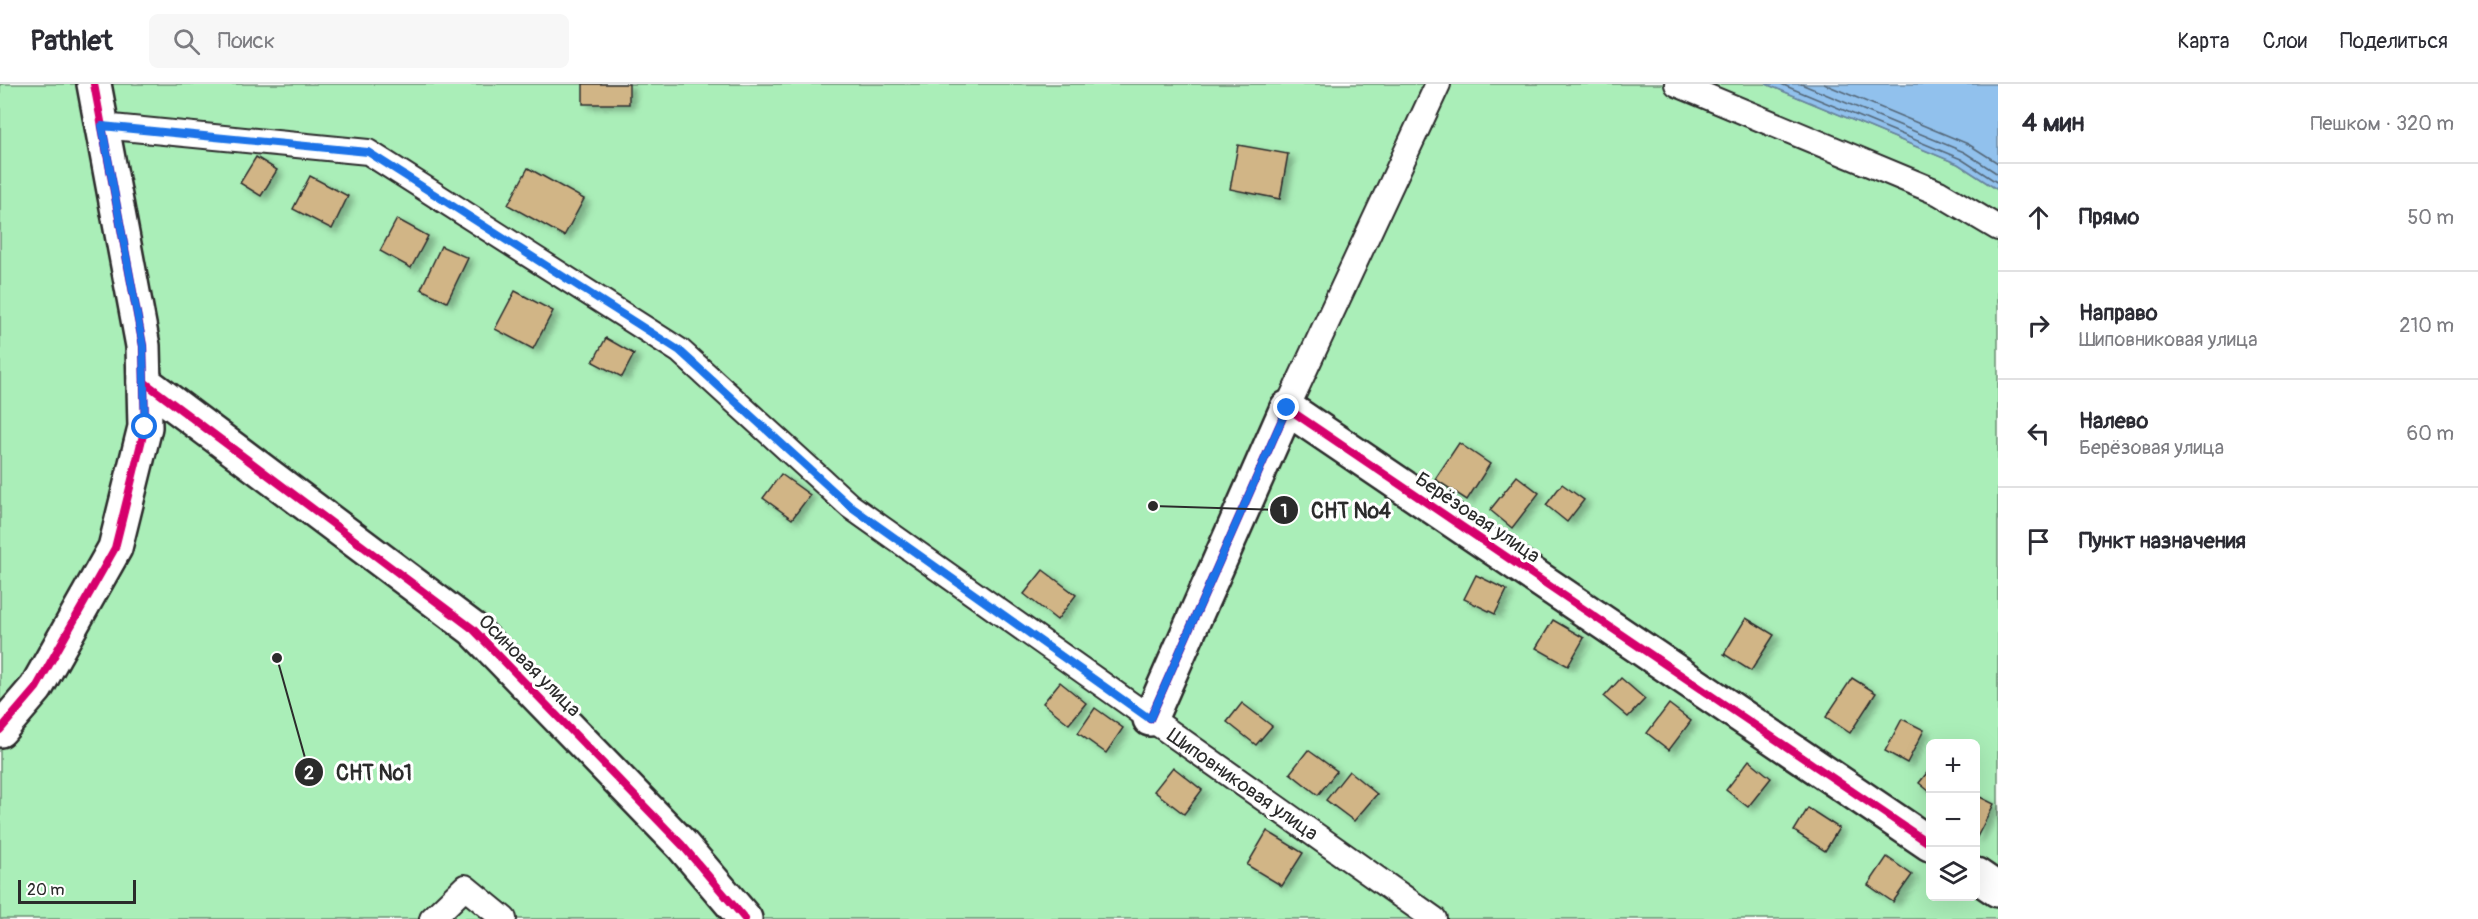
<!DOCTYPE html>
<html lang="ru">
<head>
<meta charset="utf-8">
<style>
	body { margin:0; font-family:Pangolin,sans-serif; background:#f7f7f7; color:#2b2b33 }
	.controls { position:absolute; right:18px; bottom:18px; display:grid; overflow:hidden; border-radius:9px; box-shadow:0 6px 24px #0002 }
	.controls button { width:54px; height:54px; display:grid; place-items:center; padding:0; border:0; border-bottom:2px solid #e1e1e2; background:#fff; color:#2b2b33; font:30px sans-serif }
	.scale { position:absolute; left:18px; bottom:15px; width:118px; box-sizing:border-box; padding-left:6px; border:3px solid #2b2b2b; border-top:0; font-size:16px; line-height:21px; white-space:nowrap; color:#2b2b2b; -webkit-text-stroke:4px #fff; paint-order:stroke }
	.stop { position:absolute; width:18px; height:18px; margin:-14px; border:4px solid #1a73e8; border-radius:50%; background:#fff }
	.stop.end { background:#1a73e8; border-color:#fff; box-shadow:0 2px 6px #0008 }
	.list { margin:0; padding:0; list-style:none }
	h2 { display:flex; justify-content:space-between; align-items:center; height:78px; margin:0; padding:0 24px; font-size:26px }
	h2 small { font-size:20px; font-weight:400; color:#7c7c81 }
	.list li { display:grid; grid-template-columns:39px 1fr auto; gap:18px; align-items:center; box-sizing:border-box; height:108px; padding:0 24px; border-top:2px solid #e1e1e2 }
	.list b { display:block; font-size:22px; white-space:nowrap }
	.list p { margin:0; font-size:20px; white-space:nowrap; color:#7c7c81 }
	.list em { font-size:20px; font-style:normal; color:#7c7c81 }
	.icon { flex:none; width:33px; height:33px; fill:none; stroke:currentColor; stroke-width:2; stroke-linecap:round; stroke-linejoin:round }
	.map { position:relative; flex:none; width:1998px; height:835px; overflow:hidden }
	header { display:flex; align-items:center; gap:36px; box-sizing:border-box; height:84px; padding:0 30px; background:#fff; border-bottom:2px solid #e1e1e2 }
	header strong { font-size:28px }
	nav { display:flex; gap:33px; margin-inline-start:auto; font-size:21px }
	.search { width:420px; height:54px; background:#f7f7f7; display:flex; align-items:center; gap:15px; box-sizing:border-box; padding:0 21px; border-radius:9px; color:#7c7c81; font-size:22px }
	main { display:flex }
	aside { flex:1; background:#fff }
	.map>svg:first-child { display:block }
	.green { fill:#aaeeb8; stroke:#6a8c72; stroke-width:1.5; fill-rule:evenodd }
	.water { fill:#91c1ed; stroke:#68859f; stroke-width:1.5 }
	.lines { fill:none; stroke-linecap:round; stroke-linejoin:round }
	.shore { stroke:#546779; stroke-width:1.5 }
	.building { fill:#d1b586; stroke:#2b2b2b; stroke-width:1.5; filter:url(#shadow) }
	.service-casing { stroke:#2b2b2b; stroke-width:28 }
	.minor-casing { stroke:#2b2b2b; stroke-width:38 }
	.service { stroke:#fff; stroke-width:24 }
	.minor { stroke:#fff; stroke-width:33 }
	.cycleway-casing { stroke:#fff; stroke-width:11 }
	.cycleway { stroke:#d6006c; stroke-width:8 }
	.route { stroke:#1a73e8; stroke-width:8 }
	.labels { text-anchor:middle; stroke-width:6; stroke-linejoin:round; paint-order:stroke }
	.street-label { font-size:20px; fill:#2b2b2b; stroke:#fff }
	.leader { fill:none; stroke:#2b2b2b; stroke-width:2 }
	.callout-dot { fill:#2b2b2b; stroke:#fff; stroke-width:2 }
	.mark-label { font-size:18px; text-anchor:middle; font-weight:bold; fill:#fff }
	.callout-label { font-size:21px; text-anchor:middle; font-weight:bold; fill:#2b2b2b; stroke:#fff; stroke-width:6; stroke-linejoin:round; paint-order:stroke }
</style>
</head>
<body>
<header>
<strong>Pathlet</strong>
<div class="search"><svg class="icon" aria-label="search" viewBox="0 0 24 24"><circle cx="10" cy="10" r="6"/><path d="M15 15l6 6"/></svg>Поиск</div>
<nav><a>Карта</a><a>Слои</a><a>Поделиться</a></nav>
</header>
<main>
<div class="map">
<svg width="1998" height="835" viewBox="0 0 1998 835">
	<defs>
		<filter id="shadow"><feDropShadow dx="6" dy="4" stdDeviation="3" flood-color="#0004"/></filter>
	</defs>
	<rect width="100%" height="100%" fill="#fff"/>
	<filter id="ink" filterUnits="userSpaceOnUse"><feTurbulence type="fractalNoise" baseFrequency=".0167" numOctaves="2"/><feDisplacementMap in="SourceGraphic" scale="12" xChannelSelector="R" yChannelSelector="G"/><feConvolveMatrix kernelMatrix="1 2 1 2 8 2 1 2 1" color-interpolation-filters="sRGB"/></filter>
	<g filter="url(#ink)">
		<!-- green -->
		<path class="green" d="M 0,0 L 1766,0 L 1958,80 L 1998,106 L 1998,835 L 0,835 ZM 1930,660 L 1976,660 L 1976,812 L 1930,812 Z"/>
		<!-- water -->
		<path class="water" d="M 1766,0 L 1998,0 L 1998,106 L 1958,80 Z"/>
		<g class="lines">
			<!-- shore -->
			<g class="shore">
				<path d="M 1781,0 L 1961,75 L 1998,99"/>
				<path d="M 1801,0 L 1964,68 L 1998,90"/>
				<path d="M 1824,0 L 1968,60 L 1998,79"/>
			</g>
		</g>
		<!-- building -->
		<g class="building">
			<rect x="583" y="0" width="46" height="20"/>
			<path d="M 1238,61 L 1288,70 L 1280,115 L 1230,105 Z"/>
			<path d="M 256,73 L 277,86 L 261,112 L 240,99 Z"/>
			<path d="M 528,84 L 584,115 L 564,152 L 508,121 Z"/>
			<path d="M 310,92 L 348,112 L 332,145 L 293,125 Z"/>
			<path d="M 397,135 L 428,152 L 411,184 L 380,167 Z"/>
			<path d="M 441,162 L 468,174 L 447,218 L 421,205 Z"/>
			<path d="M 515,207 L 553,227 L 533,265 L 495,245 Z"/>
			<path d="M 606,254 L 634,270 L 622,293 L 593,278 Z"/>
			<path d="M 1459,359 L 1490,380 L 1467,416 L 1435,395 Z"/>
			<path d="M 781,390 L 810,411 L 792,435 L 763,414 Z"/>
			<path d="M 1517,392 L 1539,409 L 1512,444 L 1490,426 Z"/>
			<path d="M 1562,400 L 1584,416 L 1567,438 L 1546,421 Z"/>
			<path d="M 1043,486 L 1076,511 L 1057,536 L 1024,510 Z"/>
			<path d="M 1476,491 L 1507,506 L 1495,530 L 1464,515 Z"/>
			<path d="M 1746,534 L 1774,551 L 1751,587 L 1724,570 Z"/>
			<path d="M 1553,536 L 1584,554 L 1568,582 L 1536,564 Z"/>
			<path d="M 1621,594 L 1645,615 L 1628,633 L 1604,613 Z"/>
			<path d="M 1852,594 L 1876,609 L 1850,649 L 1826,633 Z"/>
			<path d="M 1060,598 L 1086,619 L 1069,640 L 1043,619 Z"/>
			<path d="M 1242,619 L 1272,642 L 1256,661 L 1227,638 Z"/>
			<path d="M 1669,620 L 1691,637 L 1669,666 L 1647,649 Z"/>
			<path d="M 1095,624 L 1123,644 L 1106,669 L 1078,649 Z"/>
			<path d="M 1902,635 L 1924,646 L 1907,679 L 1885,667 Z"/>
			<path d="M 1308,666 L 1337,687 L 1318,711 L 1290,689 Z"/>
			<path d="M 1749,676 L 1771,694 L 1748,723 L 1726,706 Z"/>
			<path d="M 1173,683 L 1202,706 L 1184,730 L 1154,707 Z"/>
			<path d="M 1930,685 L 1930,708 L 1919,699 Z"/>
			<path d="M 1349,687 L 1377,710 L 1354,737 L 1326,716 Z"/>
			<path d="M 1976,711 L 1994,720 L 1976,755 Z"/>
			<path d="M 1808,724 L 1839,744 L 1825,767 L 1794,747 Z"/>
			<path d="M 1267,747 L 1303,769 L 1282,802 L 1247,781 Z"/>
			<path d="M 1887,773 L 1912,791 L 1893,818 L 1868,801 Z"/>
		</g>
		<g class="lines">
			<!-- service casing -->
			<g class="service-casing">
				<g id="service">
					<path d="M 1677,0 L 1939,109 L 1998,144"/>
					<path d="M 102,42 L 368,68 L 680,267 L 850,422 L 1434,835"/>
					<path d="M 1287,324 L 1438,0"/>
					<path d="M 432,835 L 465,803 L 504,835"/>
				</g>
			</g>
			<!-- minor casing -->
			<g class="minor-casing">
				<g id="minor">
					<path d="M 144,298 L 473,545 L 682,761 L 745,835"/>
					<path d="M 1150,635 L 1287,324 L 1930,760"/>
					<path d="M 0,646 L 36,604 L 115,464 L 145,343 L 143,262 L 94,0"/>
					<path d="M 1976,791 L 1998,806"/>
				</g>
			</g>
			<!-- service -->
			<use href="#service" class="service"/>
			<!-- minor -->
			<use href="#minor" class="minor"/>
			<!-- cycleway casing -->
			<g class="cycleway-casing">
				<g id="cycleway">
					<path d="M 144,298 L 473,545 L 682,761 L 745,835"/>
					<path d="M 1150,635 L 1287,324 L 1930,760"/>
					<path d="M 0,646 L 36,604 L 115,464 L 145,343 L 143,262 L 94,0"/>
				</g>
			</g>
			<!-- cycleway -->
			<use href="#cycleway" class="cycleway"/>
		</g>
	</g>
	<g class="lines" filter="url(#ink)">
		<!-- route -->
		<path class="route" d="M 145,343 L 143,262 L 102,42 L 368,68 L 680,267 L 850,422 L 1150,635 L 1287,324"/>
	</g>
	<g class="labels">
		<!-- street labels -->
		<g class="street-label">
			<text transform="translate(1478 433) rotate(34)" y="7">Берёзовая улица</text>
			<text transform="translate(530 581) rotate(45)" y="7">Осиновая улица</text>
			<text transform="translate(1243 700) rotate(35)" y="7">Шиповниковая улица</text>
		</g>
	</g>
	<!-- callouts -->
	<path class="leader" d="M1153 422L1284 426M277 574L309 688"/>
	<g class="callout-dot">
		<circle cx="1153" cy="422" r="6"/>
		<circle cx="277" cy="574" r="6"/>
		<circle cx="1284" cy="426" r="15"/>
		<circle cx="309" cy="688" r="15"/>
	</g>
	<g class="mark-label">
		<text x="1284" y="433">1</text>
		<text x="309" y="695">2</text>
	</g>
	<g class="callout-label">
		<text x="1351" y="434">СНТ №4</text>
		<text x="374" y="696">СНТ №1</text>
	</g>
</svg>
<div class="controls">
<button>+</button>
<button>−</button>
<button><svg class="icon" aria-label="layers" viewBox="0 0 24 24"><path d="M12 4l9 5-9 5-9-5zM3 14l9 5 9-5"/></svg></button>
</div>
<div class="scale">20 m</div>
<div class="stop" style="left:145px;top:343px"></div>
<div class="stop end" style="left:1287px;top:324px"></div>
</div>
<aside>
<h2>4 мин<small>Пешком · 320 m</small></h2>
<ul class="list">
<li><svg class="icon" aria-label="ahead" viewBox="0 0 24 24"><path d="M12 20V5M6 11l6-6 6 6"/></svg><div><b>Прямо</b></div><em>50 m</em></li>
<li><svg class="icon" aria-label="right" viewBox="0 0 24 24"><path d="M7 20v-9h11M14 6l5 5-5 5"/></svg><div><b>Направо</b><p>Шиповниковая улица</p></div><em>210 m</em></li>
<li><svg class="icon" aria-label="left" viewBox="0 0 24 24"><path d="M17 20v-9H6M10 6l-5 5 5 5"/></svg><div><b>Налево</b><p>Берёзовая улица</p></div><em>60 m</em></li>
<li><svg class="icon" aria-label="arrive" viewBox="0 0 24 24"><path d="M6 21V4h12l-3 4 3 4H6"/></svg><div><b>Пункт назначения</b></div></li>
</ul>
</aside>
</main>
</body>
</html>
